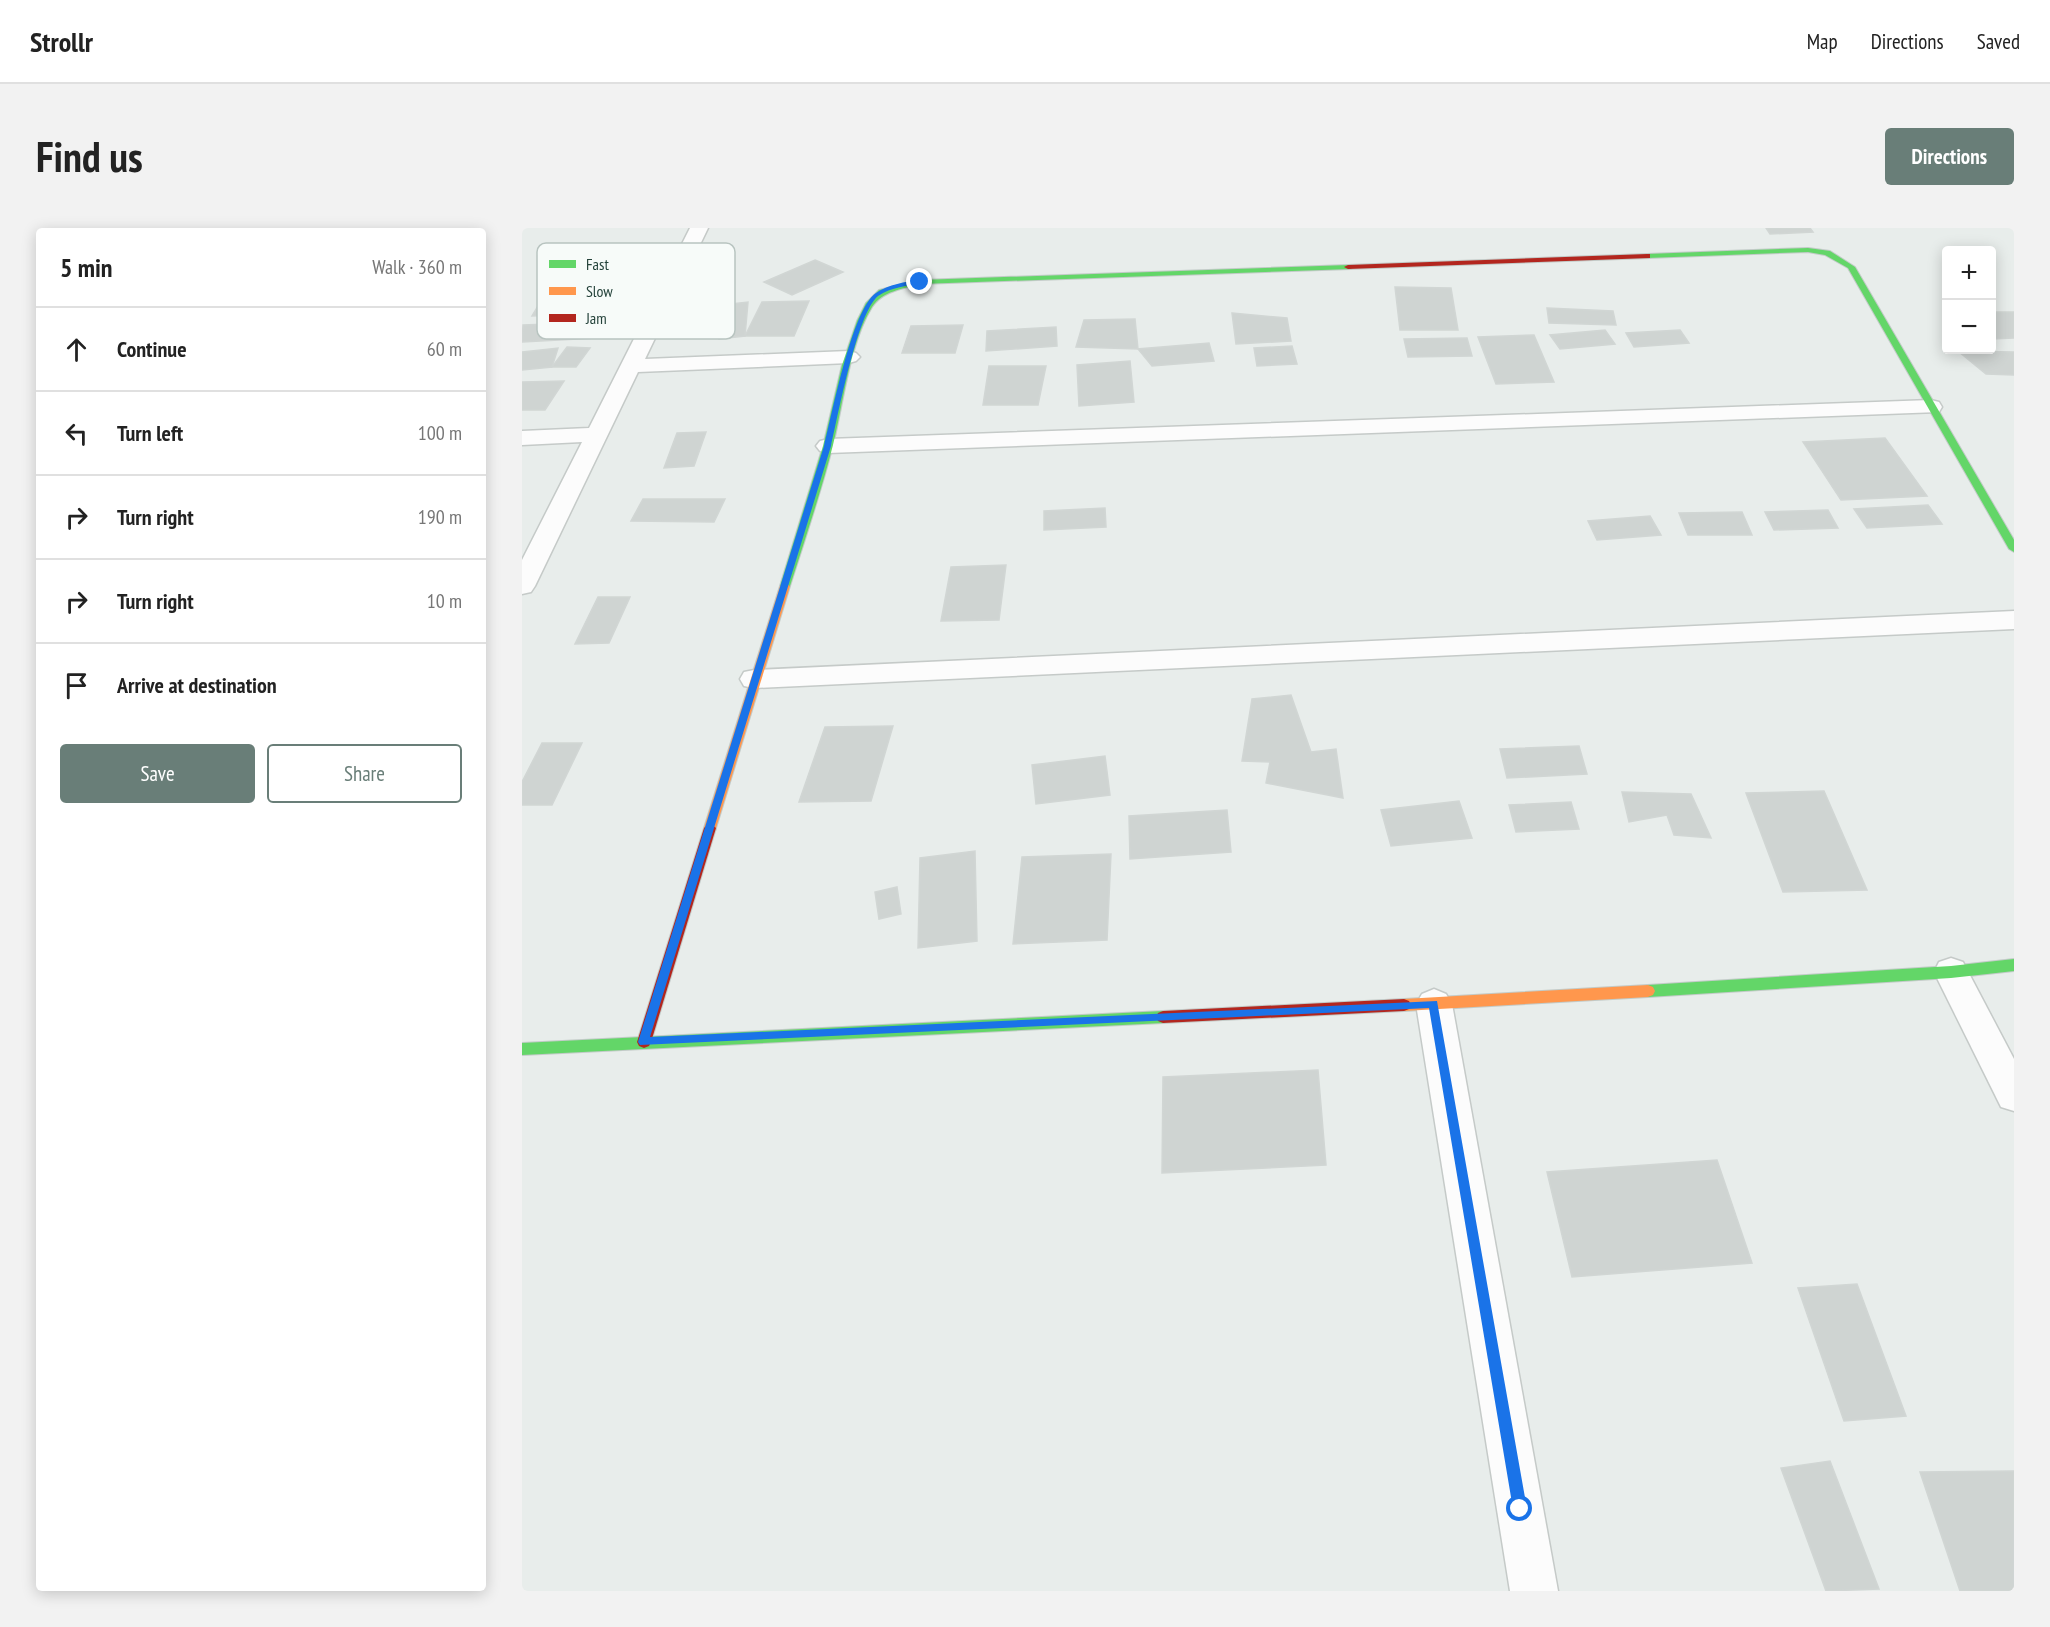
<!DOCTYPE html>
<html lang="en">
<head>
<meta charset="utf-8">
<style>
	body { margin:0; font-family:"PT Sans Narrow",sans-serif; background:#f2f2f2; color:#222 }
	.controls { position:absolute; right:18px; top:18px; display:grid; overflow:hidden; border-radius:6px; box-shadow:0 3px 15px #0003 }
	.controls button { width:54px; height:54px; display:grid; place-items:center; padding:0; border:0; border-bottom:2px solid #e0e0e0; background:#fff; color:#222; font:30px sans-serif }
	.stop { position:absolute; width:18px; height:18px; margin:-14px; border:4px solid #1a73e8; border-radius:50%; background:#fff }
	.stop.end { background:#1a73e8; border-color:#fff; box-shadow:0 2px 6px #0008 }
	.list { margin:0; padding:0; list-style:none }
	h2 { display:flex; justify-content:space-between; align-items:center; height:78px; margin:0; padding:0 24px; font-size:26px }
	h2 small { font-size:20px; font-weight:400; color:#767676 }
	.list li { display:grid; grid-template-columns:39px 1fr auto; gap:18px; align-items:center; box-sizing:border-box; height:84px; padding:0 24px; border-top:2px solid #e0e0e0 }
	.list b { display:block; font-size:22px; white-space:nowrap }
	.list em { font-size:20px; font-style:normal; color:#767676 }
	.actions { display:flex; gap:12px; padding:18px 24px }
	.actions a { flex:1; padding:14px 0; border:2px solid #697e78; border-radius:6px; text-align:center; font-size:21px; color:#697e78 }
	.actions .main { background:#697e78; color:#fff }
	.icon { flex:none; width:33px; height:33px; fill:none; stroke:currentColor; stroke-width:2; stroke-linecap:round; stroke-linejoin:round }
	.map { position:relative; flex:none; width:1492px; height:1363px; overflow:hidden; border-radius:6px }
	header { display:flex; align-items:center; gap:36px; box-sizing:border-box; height:84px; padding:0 30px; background:#fff; border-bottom:2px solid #e0e0e0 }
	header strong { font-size:28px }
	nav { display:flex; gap:33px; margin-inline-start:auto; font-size:21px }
	.intro { display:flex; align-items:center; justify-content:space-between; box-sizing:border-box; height:144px; padding:0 36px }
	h1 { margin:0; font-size:42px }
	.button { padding:15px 27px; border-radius:6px; background:#697e78; color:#fff; font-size:21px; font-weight:700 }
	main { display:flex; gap:36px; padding:0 36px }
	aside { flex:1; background:#fff; border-radius:6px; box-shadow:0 3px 15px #0003 }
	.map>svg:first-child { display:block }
	.building { fill:#cfd4d2; stroke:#d1d6d4; stroke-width:1.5 }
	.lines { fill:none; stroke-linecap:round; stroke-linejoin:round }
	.street-casing { stroke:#c5cac8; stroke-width:3 }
	.fast-casing { stroke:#c3cbc8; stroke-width:2 }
	.slow-casing { stroke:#c3cbc8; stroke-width:2 }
	.jam-casing { stroke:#c3cbc8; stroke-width:2 }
	.street { fill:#fcfcfc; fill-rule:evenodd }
	.fast { fill:#63d668; fill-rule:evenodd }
	.slow { fill:#ff974d; fill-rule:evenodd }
	.jam { fill:#b3261e; fill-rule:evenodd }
	.route { fill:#1a73e8 }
	.key { fill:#f7fbf9; stroke:#b8c4c0; stroke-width:1.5 }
	.key-label { font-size:16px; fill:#24423a }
</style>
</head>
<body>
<header>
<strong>Strollr</strong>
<nav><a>Map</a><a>Directions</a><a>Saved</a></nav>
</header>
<div class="intro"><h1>Find us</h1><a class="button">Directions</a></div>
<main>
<aside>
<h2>5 min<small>Walk · 360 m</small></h2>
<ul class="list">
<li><svg class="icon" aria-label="ahead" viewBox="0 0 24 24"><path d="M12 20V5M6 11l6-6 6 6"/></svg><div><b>Continue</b></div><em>60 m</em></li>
<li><svg class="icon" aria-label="left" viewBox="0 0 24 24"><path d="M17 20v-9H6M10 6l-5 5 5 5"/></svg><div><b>Turn left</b></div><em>100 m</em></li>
<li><svg class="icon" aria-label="right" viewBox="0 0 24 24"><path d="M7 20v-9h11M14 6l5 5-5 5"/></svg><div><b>Turn right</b></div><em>190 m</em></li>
<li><svg class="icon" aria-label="right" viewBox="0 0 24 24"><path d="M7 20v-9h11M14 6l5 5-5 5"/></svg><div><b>Turn right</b></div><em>10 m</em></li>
<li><svg class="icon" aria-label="arrive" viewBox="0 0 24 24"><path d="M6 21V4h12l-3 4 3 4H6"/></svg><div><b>Arrive at destination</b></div></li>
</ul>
<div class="actions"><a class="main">Save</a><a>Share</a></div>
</aside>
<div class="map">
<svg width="1492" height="1363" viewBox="0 0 1492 1363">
	<rect width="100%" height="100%" fill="#e8edeb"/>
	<!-- building -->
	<g class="building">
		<path d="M 1244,0 L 1288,0 L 1291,4 L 1248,6 Z"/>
		<path d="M 293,32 L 321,44 L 270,67 L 242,54 Z"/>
		<path d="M 873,59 L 929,60 L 936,102 L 878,102 Z"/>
		<path d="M 77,67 L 66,86 L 10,88 L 22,68 Z"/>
		<path d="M 287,73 L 272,108 L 223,108 L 240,74 Z"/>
		<path d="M 226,74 L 223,108 L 197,111 L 200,77 Z"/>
		<path d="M 1025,80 L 1091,83 L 1094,97 L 1027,95 Z"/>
		<path d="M 1470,84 L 1492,84 L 1492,110 L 1470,111 Z"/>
		<path d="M 710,85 L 765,90 L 769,113 L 714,116 Z"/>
		<path d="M 613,91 L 616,121 L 554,119 L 562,92 Z"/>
		<path d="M 82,94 L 74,110 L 0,114 L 1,97 Z"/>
		<path d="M 441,97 L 433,125 L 380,125 L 389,98 Z"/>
		<path d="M 534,99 L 535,118 L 464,123 L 465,103 Z"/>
		<path d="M 1083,102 L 1093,116 L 1038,121 L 1028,107 Z"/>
		<path d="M 1158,102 L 1167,115 L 1112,119 L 1104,105 Z"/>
		<path d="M 1012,107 L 1032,154 L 974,156 L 956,109 Z"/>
		<path d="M 945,110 L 950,128 L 886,129 L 882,111 Z"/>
		<path d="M 687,115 L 692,133 L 630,138 L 616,121 Z"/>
		<path d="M 770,118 L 775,136 L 735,138 L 732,120 Z"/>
		<path d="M 45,119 L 68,120 L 54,139 L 30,139 Z"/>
		<path d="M 36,120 L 30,139 L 0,142 L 0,124 Z"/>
		<path d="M 1436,123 L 1492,124 L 1492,147 L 1464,146 Z"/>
		<path d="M 608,133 L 612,174 L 557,178 L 555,137 Z"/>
		<path d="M 467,138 L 524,138 L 516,177 L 461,177 Z"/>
		<path d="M 42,153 L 23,182 L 0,182 L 0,154 Z"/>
		<path d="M 184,204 L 172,238 L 142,240 L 155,205 Z"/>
		<path d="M 1363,210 L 1405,268 L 1319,272 L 1281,214 Z"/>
		<path d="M 121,271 L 203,271 L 192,294 L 109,293 Z"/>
		<path d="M 1406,277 L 1420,296 L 1345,300 L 1332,281 Z"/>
		<path d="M 583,280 L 584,299 L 522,302 L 522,283 Z"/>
		<path d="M 1306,282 L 1316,300 L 1252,302 L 1243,284 Z"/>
		<path d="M 1220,284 L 1230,307 L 1166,307 L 1157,285 Z"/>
		<path d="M 1128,288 L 1139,307 L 1075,312 L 1066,293 Z"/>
		<path d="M 484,337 L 477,392 L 419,393 L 429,339 Z"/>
		<path d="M 76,369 L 108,369 L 87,415 L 53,416 Z"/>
		<path d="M 769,467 L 789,524 L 814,521 L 821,570 L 744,555 L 748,534 L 720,533 L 730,471 Z"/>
		<path d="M 371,498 L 349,573 L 277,574 L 303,499 Z"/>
		<path d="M 20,515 L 60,515 L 30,577 L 0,577 L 0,554 Z"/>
		<path d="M 1057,518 L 1065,546 L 985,550 L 978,521 Z"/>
		<path d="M 583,528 L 588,567 L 514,576 L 510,537 Z"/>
		<path d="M 1302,563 L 1345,662 L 1261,664 L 1224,565 Z"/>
		<path d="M 1100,564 L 1169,566 L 1189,610 L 1152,607 L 1145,587 L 1107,594 Z"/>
		<path d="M 937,573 L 950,610 L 869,618 L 859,582 Z"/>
		<path d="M 1049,574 L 1057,601 L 994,604 L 987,577 Z"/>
		<path d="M 705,582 L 709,624 L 608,631 L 607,588 Z"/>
		<path d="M 453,623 L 455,713 L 396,720 L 398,630 Z"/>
		<path d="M 589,626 L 585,712 L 491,716 L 500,629 Z"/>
		<path d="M 375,659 L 379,686 L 357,691 L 353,664 Z"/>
		<path d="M 796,842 L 804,937 L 640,945 L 641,849 Z"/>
		<path d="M 1195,932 L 1230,1035 L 1050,1049 L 1025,944 Z"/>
		<path d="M 1335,1056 L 1384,1188 L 1322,1193 L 1276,1060 Z"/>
		<path d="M 1308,1233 L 1357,1361 L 1304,1363 L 1259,1240 Z"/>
		<path d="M 1492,1243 L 1492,1363 L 1438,1363 L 1398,1244 Z"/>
	</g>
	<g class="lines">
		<!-- street casing -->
		<g class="street-casing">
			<g id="street">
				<path d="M 168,0 L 186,0 L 123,131 L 327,123 L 334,125 L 338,129 L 334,133 L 327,135 L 116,144 L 13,358 L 9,364 L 0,366 L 0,332 L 60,214 L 0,217 L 0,203 L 67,200 Z"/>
				<path d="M 1409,172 L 1417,174 L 1420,179 L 1417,184 L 306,225 L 298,223 L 294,218 L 298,213 L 306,211 Z"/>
				<path d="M 1492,383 L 1492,401 L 232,460 L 222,458 L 218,451 L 222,444 L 232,442 Z"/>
				<path d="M 1429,730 L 1441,734 L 1492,831 L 1492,883 L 1479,879 L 1412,744 L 1417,734 Z"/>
				<path d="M 912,761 L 924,766 L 930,776 L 1036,1363 L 988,1363 L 894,776 L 900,766 Z"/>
			</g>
		</g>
		<!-- fast casing -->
		<g class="fast-casing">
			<g id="fast">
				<path d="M 1286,20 L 1308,23 L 1333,39 L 1492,312 L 1492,324 L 1487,321 L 1326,40 L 1303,27 L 1286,24 L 1125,30 L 1121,28 L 1125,26 Z"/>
				<path d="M 826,37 L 830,39 L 829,41 L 398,56 C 380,61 361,63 350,79 C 328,114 321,177 311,217 C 299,264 283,311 268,358 L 263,361 L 258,358 L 301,218 L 320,137 L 335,93 L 344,75 L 357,62 L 398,52 Z"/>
				<path d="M 1492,731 L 1492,743 L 1429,750 L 1126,769 L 1121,767 L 1119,763 L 1121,759 L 1126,757 L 1429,738 Z"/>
				<path d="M 641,783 L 646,785 L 648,789 L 646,793 L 641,795 L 0,827 L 0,815 Z"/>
			</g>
		</g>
		<!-- slow casing -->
		<g class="slow-casing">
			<g id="slow">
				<path d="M 263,355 L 268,358 L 194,600 L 193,603 L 183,603 L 182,600 L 258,358 Z"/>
				<path d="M 1126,757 L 1131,759 L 1133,763 L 1131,767 L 1126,769 L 882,783 L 877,781 L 875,777 L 877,773 L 882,771 Z"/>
			</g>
		</g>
		<!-- jam casing -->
		<g class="jam-casing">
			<g id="jam">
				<path d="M 1125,26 L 1128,26 L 1128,30 L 826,41 L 822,39 L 826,37 Z"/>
				<path d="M 188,595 L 194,600 L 129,814 L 127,818 L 122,820 L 117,818 L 115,814 L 182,600 Z"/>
				<path d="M 882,771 L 887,773 L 889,777 L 887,781 L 882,783 L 641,795 L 636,793 L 634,789 L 636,785 L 641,783 Z"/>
			</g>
		</g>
		<!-- street -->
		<use href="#street" class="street"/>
		<!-- fast -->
		<use href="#fast" class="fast"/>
		<!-- slow -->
		<use href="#slow" class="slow"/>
		<!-- jam -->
		<use href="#jam" class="jam"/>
	</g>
	<!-- route -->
	<path class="route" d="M 398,52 L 400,55 C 386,58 369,59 356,68 C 335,85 316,188 309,218 L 128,809 L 915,773 L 1005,1281 L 1003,1286 L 998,1288 L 991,1281 L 907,780 L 118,817 L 116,814 L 302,218 C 310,187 330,81 354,65 C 367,56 383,54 398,52 Z"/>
	<!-- legend -->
	<rect x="15" y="15" width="198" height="96" rx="9" class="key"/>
	<rect x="27" y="32" width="27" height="8" fill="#63d668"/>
	<rect x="27" y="59" width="27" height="8" fill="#ff974d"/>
	<rect x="27" y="86" width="27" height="8" fill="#b3261e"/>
	<g class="key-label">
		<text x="64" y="42">Fast</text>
		<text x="64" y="69">Slow</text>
		<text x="64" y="96">Jam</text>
	</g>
</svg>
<div class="controls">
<button>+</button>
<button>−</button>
</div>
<div class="stop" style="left:998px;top:1281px"></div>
<div class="stop end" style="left:398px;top:54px"></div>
</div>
</main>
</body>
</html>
